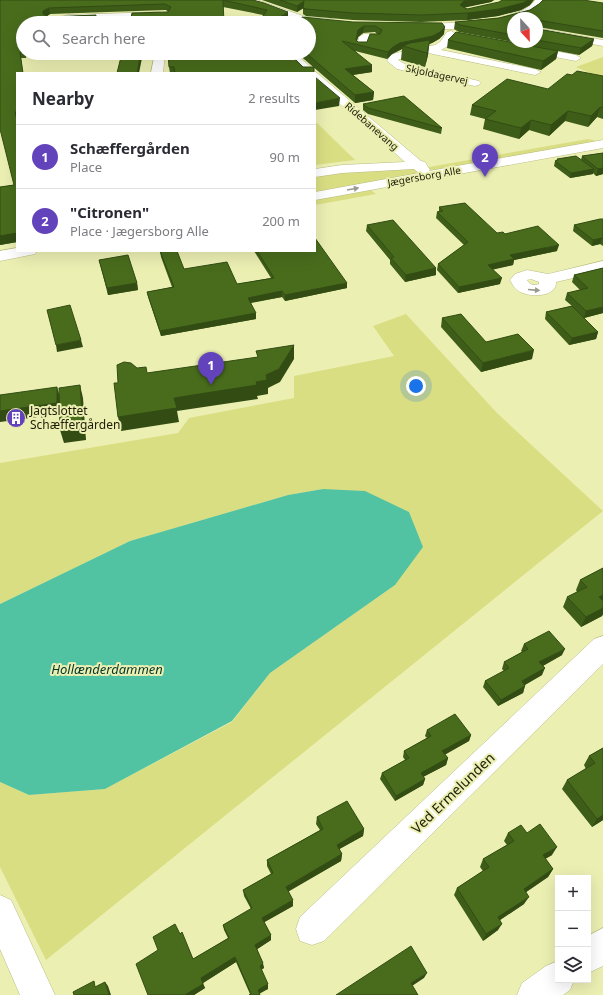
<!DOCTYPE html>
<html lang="en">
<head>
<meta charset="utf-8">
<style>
	body { margin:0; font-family:"Noto Sans",sans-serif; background:#f7f7f7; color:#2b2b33 }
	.controls { position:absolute; right:12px; bottom:12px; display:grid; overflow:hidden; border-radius:0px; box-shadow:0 4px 16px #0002 }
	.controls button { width:36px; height:36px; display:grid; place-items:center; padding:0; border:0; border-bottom:1px solid #e1e1e2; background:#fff; color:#2b2b33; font:20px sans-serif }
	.compass { position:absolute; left:507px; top:12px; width:36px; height:36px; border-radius:50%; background:#fff; box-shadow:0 4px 16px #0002; rotate:158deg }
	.you { position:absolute; left:416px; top:386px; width:14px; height:14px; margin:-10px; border:3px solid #fff; border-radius:50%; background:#1a73e8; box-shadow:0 0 0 6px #1a73e833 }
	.badge { display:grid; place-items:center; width:26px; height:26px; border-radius:50%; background:#6343bb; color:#fff; font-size:13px; font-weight:700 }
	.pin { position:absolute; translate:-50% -33px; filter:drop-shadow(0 1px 2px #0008) }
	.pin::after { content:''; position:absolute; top:21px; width:14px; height:12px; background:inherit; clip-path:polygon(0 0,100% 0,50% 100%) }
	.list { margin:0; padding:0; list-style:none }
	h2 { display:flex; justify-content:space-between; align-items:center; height:52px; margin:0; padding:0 16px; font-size:17px }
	h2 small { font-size:13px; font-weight:400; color:#7c7c81 }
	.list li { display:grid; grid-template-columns:26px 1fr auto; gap:12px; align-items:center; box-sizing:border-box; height:64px; padding:0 16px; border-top:1px solid #e1e1e2 }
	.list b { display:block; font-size:15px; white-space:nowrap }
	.list p { margin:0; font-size:13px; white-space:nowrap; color:#7c7c81 }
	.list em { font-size:13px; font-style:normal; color:#7c7c81 }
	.icon { flex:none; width:22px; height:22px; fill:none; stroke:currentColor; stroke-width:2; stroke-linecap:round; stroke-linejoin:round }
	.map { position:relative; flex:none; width:603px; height:995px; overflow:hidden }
	.search { position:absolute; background:#fff; box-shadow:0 4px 16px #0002; left:16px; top:16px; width:300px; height:44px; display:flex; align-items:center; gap:10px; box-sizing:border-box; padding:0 14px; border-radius:22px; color:#7c7c81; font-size:15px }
	.panel { position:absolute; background:#fff; box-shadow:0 4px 16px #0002; left:16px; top:72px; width:300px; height:180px; border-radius:0px }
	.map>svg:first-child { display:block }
	.green { fill:#dade83 }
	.water { fill:#52c3a2 }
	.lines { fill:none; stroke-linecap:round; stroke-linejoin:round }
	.minor-casing { stroke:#b9bc82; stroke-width:1 }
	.minor { fill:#fff; fill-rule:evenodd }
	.wall { fill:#3e5d18; fill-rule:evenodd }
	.shaded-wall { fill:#324c14 }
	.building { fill:#486c1c; stroke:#324c14; fill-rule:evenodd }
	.oneway { fill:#99998f }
	.labels { text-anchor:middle; stroke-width:4; stroke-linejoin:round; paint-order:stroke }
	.far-street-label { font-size:10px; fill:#1d1d06; stroke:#ebefb2 }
	.poi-label { font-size:12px; fill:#1d1d06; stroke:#ebefb2; text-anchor:start }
	.water-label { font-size:13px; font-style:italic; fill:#02372a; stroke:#ebefb2 }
	.near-street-label { font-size:14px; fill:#1d1d06; stroke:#ebefb2 }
</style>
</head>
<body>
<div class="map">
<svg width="603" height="995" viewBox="0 0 603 995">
	<rect width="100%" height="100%" fill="#ebefb2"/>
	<!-- green -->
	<g class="green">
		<path d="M 603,57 L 603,79 L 576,67 Z"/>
		<path d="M 315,122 L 316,122 L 355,160 L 315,165 Z"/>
		<path d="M 588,139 L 597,141 L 430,171 L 428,169 L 429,167 Z"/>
		<path d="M 408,168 L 414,169 L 420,174 L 315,194 L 315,174 Z"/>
		<path d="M 371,190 L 376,194 L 315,205 L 315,200 Z"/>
		<path d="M 406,314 L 497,413 L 603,511 L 46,960 L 0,867 L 0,782 L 29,795 L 105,789 L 232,722 L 270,673 L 395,585 L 323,489 L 288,495 L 130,541 L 0,604 L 0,463 L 178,433 L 189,418 L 294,398 L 294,376 L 394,356 L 373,326 Z"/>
	</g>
	<!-- water -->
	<path class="water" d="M 323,489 L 365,491 L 409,512 L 423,547 L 395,585 L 270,673 L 232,721 L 105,789 L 29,795 L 0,782 L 0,604 L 130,541 L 288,495 Z"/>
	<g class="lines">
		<!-- minor casing -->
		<g class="minor-casing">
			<g id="minor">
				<path d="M 241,0 L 257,0 L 306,17 L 332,19 L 337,22 C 333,27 308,24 301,22 C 281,17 263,8 243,2 Z"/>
				<path d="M 535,0 L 545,0 C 538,11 527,18 513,18 L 513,20 L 506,22 L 458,29 L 414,29 L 409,26 L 414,23 C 441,24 519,25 535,0 Z"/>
				<path d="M 160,12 L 163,13 L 165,15 L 163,17 L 67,21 L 62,18 L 67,15 Z"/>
				<path d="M 537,28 L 603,40 L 603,46 L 537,34 Z"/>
				<path d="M 451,31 L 456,34 L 448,46 L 441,50 L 535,69 L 541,72 L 535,75 L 428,53 L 408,56 L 398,60 L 405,64 L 479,81 L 481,83 L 479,85 L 475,86 L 397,69 L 387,61 L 391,55 L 396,53 L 435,45 L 440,42 L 447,32 Z"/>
				<path d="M 364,34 L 375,34 L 380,37 L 379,39 L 369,40 L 366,48 L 358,48 L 357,46 L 359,37 Z"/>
				<path d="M 527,46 L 576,55 L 581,58 L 576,61 L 523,51 L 522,49 L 523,47 Z"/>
				<path d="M 155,53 L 165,53 L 163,73 L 151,73 Z"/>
				<path d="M 284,53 L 295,53 L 317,73 L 421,161 L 425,162 L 430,170 L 429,171 L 603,140 L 603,148 L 315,200 L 315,192 L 419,173 L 414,169 L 342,173 L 315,177 L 315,169 L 342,165 L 405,162 L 315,82 L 315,73 L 304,73 Z"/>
				<path d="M 17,248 L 17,251 L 37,251 L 35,254 L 0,261 L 0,251 Z"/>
				<path d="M 603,261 L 603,271 L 556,282 C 557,298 527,298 517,290 C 514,288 512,283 510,280 L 515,274 L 527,270 L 548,274 ZM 531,279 L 539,282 L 539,284 C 534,286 530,285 527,280 Z"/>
				<path d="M 603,636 L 603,664 L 324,941 L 312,945 L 300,941 L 296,929 L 300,917 L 594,639 Z"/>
				<path d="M 0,895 L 11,900 L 55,995 L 20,995 L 0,949 Z"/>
				<path d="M 603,928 L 603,966 L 588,973 L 588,936 Z"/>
				<path d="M 558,961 L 558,980 L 574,980 L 570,990 L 563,995 L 517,995 L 522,983 L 546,966 Z"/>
			</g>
		</g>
		<!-- minor -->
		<use href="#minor" class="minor"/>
	</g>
	<!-- wall -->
	<g class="wall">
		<path d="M 0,0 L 253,0 L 288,19 L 263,15 L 223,7 L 168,12 L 166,10 L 50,14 L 47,16 L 49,17 L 96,15 L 97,22 L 23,23 L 23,53 L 27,53 L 26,58 L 21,58 L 17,73 L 17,242 L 0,245 L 0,187 L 14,185 Z"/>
		<path d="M 262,0 L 494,0 L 491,2 L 464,7 L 467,9 L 530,5 L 521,10 L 498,16 L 467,20 L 421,22 L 353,20 L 306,16 L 303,14 L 303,8 L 297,12 Z"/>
		<path d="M 603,3 L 603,38 L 538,27 L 538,29 L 594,39 L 592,46 L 579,55 L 558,51 L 556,59 L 541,70 L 447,48 L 448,40 L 523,44 L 459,32 L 454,29 L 455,22 L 499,18 L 530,10 L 539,4 ZM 513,18 L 537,18 L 537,42 L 513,42 Z"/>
		<path d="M 302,17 L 444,34 L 439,39 L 432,43 L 429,44 L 428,55 L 425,67 L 401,60 L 402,49 L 392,54 L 387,59 L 355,51 L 372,72 L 353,75 L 374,92 L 373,100 L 355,103 L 297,53 L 309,53 ZM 375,32 L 377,34 L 367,42 L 358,42 L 357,41 L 358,37 L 363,33 Z"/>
		<path d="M 169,67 L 303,67 L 314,73 L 170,73 Z"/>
		<path d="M 572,75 L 603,76 L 603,119 L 597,117 L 588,127 L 565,121 L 549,136 L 529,130 L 519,139 L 483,129 L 485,119 L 470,115 L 472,105 L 548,89 Z"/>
		<path d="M 363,104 L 442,128 L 441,134 L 368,114 L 363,110 Z"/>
		<path d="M 603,153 L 603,174 L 596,176 L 593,173 L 593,174 L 570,178 L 554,166 L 555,161 L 556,161 L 557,159 L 581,160 L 582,156 Z"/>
		<path d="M 439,207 L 497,233 L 505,234 L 557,251 L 514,260 L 513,265 L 493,269 L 500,284 L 458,293 L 437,270 L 438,264 L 464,245 L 436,218 L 437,212 L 439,211 Z"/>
		<path d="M 603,219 L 603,246 L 600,244 L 592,246 L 573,231 L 574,225 Z"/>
		<path d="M 367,225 L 436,268 L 436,275 L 405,282 L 390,264 L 390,260 L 366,231 Z"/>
		<path d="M 160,251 L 184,269 L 237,284 L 271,278 L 254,251 L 315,251 L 347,288 L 285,301 L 282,297 L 251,303 L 256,319 L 161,336 L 148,297 L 147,292 L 172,287 L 161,257 Z"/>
		<path d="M 99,260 L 137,283 L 138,290 L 108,295 Z"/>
		<path d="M 603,268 L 603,313 L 584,318 L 598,332 L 596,339 L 569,345 L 545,319 L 546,312 L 572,306 L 565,300 L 567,293 L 580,290 L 572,282 L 574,275 Z"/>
		<path d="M 442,318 L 486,342 L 532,359 L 481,372 L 441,327 Z"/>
		<path d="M 603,568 L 603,614 L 602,616 L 581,627 L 563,607 L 567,597 L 577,592 L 576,590 L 580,580 Z"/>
		<path d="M 524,644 L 562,655 L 543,666 L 542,675 L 525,685 L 523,693 L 498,706 L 483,687 L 485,681 L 504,671 L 502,669 L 504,662 L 522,652 L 521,651 Z"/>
		<path d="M 427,730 L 471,735 L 469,741 L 445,754 L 448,758 L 446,765 L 423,777 L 425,779 L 423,785 L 395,801 L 380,779 L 382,773 L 405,760 L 403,757 L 404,751 L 427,738 L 425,736 Z"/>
		<path d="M 603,748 L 603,820 L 592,827 L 562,789 L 567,780 L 586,769 L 584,765 L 589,756 Z"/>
		<path d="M 317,817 L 364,829 L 363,836 L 339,849 L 342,854 L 341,861 L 288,891 L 293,906 L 264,922 L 271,935 L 271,940 L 257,949 L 264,968 L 261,970 L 268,989 L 250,994 L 236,962 L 203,983 L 205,988 L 194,995 L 148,995 L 158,950 L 180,934 L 193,959 L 228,938 L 224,930 L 223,925 L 251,909 L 244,896 L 243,890 L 271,874 L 267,866 L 267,860 L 320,830 L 316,824 Z"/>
		<path d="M 508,833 L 527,833 L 552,855 L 545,859 L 553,869 L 548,877 L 526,892 L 524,904 L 500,920 L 498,930 L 483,941 L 454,895 L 457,888 L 483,871 L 480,867 L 483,859 L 507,845 L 504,841 Z"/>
	</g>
	<!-- shaded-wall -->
	<g class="shaded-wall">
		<path d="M 469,0 L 494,0 L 491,2 L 463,8 L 460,5 L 464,1 Z"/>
		<path d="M 528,0 L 534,0 L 530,5 L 521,10 L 498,16 L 467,20 L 468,13 Z"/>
		<path d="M 304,1 L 304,8 L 297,12 L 297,6 Z"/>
		<path d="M 49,8 L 50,14 L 44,18 L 43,14 L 43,11 Z"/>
		<path d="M 288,12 L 288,19 L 281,23 L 271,23 Z"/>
		<path d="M 96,15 L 97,22 L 96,23 L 93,23 Z"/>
		<path d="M 364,26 L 363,33 L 358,37 L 356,44 L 356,40 L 358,30 Z"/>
		<path d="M 445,27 L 444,34 L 439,39 L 432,43 L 429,44 L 428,55 L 425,67 L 427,53 L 403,46 L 402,49 L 392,54 L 387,59 L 388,52 L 393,47 L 400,43 Z"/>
		<path d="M 594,39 L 592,46 L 579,55 L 581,48 Z"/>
		<path d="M 558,51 L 556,59 L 541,70 L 543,61 Z"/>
		<path d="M 141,53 L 143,53 L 139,73 L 137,73 Z"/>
		<path d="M 372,65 L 372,72 L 345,76 L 345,69 Z"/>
		<path d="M 374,92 L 373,100 L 355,103 L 355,95 Z"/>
		<path d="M 340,98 L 339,106 L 315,110 L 315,103 Z"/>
		<path d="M 600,107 L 597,117 L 588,127 L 591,116 Z"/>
		<path d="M 568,111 L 565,121 L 549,136 L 551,125 Z"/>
		<path d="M 15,112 L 17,112 L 17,119 Z"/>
		<path d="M 531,120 L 529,130 L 519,139 L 521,128 Z"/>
		<path d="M 603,168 L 603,174 L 596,176 L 598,169 Z"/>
		<path d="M 594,169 L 593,174 L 570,178 L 571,173 Z"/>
		<path d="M 17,233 L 17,242 L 0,245 L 0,236 Z"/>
		<path d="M 602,238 L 600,244 L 592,246 L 593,240 Z"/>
		<path d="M 559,245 L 557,251 L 514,260 L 513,265 L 487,271 L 488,265 L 510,255 Z"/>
		<path d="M 436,268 L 436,275 L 405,282 L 406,275 Z"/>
		<path d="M 502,278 L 500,284 L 458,293 L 459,287 Z"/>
		<path d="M 137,283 L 138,290 L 108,295 L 107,288 Z"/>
		<path d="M 347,283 L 347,288 L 285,301 L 285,295 Z"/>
		<path d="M 282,291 L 282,297 L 249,303 L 248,298 Z"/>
		<path d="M 603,307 L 603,313 L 584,318 L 586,311 Z"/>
		<path d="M 256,313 L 256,319 L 161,336 L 160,331 Z"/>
		<path d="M 598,332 L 596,339 L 569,345 L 572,338 Z"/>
		<path d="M 81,340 L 83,347 L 57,352 L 56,345 Z"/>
		<path d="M 294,345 L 294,359 L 280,382 L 268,388 L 268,394 L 257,396 L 258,399 L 177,411 L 179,422 L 121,431 L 118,417 L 174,398 L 256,382 L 266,375 Z"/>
		<path d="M 534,350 L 532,359 L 481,372 L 483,363 Z"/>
		<path d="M 80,385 L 83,398 L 86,440 L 64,443 L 60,430 Z"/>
		<path d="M 57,387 L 60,397 L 60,414 L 0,422 L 0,411 Z"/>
		<path d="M 603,595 L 603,603 L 599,597 Z"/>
		<path d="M 603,608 L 603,614 L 602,616 L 581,627 L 586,617 Z"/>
		<path d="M 565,649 L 562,655 L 537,669 L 539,662 Z"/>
		<path d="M 545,668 L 542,675 L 519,688 L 522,681 Z"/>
		<path d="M 525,686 L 523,693 L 498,706 L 501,700 Z"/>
		<path d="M 471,735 L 469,741 L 441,757 L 442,751 Z"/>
		<path d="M 448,758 L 446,765 L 419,779 L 421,773 Z"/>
		<path d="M 425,779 L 423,785 L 395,801 L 396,796 Z"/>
		<path d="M 603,815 L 603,820 L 592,827 L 597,819 Z"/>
		<path d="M 364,829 L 363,836 L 336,851 L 337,845 Z"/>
		<path d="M 557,847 L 552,855 L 538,863 L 543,855 Z"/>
		<path d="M 342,854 L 341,861 L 286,893 L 286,887 Z"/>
		<path d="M 553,869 L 548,877 L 519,897 L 524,889 Z"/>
		<path d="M 529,897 L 524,904 L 494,924 L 498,917 Z"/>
		<path d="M 293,900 L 293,906 L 263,923 L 262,918 Z"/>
		<path d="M 502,924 L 498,930 L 483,941 L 486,934 Z"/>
		<path d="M 271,935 L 271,940 L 256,950 L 255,945 Z"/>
		<path d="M 235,957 L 236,962 L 203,983 L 201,978 Z"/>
		<path d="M 263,963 L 264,968 L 260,970 L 260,966 Z"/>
		<path d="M 427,973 L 424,978 L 409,988 L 411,983 Z"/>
		<path d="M 105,982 L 108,986 L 111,995 L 109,995 Z"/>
		<path d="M 203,984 L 205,988 L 194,995 L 185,995 Z"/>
		<path d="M 268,984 L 268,989 L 259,994 L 258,990 Z"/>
	</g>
	<!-- building -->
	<g class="building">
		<path d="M 0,0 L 253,0 L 264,3 L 288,12 L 271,23 L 258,23 L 267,10 L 223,0 L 224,23 L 130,23 L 132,13 L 168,12 L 171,7 L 165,4 L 49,8 L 43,11 L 43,14 L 49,17 L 96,15 L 93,23 L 23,23 L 23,51 L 20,52 L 23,73 L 17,73 L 17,112 L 15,112 L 17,120 L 17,233 L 0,236 L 0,187 L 14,185 L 0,129 Z"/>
		<path d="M 280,0 L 469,0 L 464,1 L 460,5 L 467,9 L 499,2 L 502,0 L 528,0 L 523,3 L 499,9 L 468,13 L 422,15 L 353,13 L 306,9 L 303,8 L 304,1 L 297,6 Z"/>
		<path d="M 543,0 L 583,0 L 603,3 L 603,31 L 537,20 L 538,29 L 594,39 L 581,48 L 537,40 L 537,18 L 513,18 L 513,35 L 460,25 L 455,22 L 499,18 L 530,10 L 539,4 Z"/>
		<path d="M 302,17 L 353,22 L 442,23 L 445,27 L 440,32 L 433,36 L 400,43 L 393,47 L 388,52 L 342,41 L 372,65 L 345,69 L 374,92 L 355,95 L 306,53 L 309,53 L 309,23 L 300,23 ZM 364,26 L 375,26 L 382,30 L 380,34 L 370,34 L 367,42 L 358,42 L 356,40 L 358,30 Z"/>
		<path d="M 456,32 L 558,51 L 543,61 L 448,40 Z"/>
		<path d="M 430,40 L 427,53 L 403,46 L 410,43 Z"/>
		<path d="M 122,53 L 141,53 L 137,73 L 117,73 Z"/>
		<path d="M 168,53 L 289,53 L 303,67 L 314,67 L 314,73 L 175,73 L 174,67 L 169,67 Z"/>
		<path d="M 577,71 L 603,76 L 603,108 L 600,107 L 591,116 L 568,111 L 551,125 L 531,120 L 521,128 L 485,119 L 496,111 L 472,105 L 507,79 L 548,89 L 567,74 L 572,75 Z"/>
		<path d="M 315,77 L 340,98 L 315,103 Z"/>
		<path d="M 404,96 L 442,128 L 368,108 L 363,104 Z"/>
		<path d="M 603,153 L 603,168 L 598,169 L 582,156 Z"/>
		<path d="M 576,156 L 594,169 L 571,173 L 555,161 L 558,160 L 557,159 Z"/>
		<path d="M 465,203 L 497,233 L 503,232 L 505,234 L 538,226 L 559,245 L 510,255 L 514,259 L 488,265 L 502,278 L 459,287 L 438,264 L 468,242 L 437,212 L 443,211 L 439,207 Z"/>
		<path d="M 600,219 L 603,219 L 603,239 L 602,238 L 593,240 L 574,225 Z"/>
		<path d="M 393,220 L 436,268 L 406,275 L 391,258 L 394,257 L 367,225 Z"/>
		<path d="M 315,238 L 347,283 L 285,295 L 282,291 L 248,298 L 256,313 L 160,331 L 147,292 L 174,287 L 160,251 L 177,251 L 184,269 L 227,262 L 237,284 L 274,278 L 257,251 L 315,251 Z"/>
		<path d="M 128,255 L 137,283 L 107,288 L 99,260 Z"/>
		<path d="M 603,268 L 603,307 L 586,311 L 567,293 L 588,288 L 574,275 Z"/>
		<path d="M 70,305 L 81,340 L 56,345 L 47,310 Z"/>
		<path d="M 572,306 L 598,332 L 572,338 L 546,312 Z"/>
		<path d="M 461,314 L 486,342 L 518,334 L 534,350 L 483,363 L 442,318 Z"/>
		<path d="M 294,345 L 279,369 L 266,375 L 267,380 L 256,382 L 257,385 L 174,398 L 177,408 L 118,417 L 114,383 L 118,383 L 117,365 L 124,362 L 131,363 L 137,368 L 146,367 L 147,373 L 258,357 L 256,351 Z"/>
		<path d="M 80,385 L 83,427 L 60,430 L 59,388 Z"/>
		<path d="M 57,387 L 57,403 L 0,411 L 0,395 Z"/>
		<path d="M 603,568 L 603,595 L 599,597 L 603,601 L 603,608 L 586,617 L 567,597 L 587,587 L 580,580 Z"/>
		<path d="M 549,631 L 565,649 L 539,662 L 545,668 L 522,681 L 525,686 L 501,700 L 485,681 L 509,668 L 504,662 L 528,649 L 524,644 Z"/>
		<path d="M 455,714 L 471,735 L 442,751 L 448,758 L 421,773 L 425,779 L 396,796 L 382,773 L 409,758 L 404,751 L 431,736 L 427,730 Z"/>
		<path d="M 603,748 L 603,815 L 597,819 L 567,780 L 595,763 L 589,756 Z"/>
		<path d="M 347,801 L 364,829 L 337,845 L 342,854 L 286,887 L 293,900 L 262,918 L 271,935 L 255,945 L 263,963 L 260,966 L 268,984 L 258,990 L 260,995 L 249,995 L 251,994 L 235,957 L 201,978 L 203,984 L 185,995 L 148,995 L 136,964 L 158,950 L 153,937 L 175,924 L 180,934 L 182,932 L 193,959 L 229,938 L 223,925 L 252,908 L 243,890 L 273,873 L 267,860 L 323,829 L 317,817 Z"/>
		<path d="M 540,824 L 557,847 L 543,855 L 553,869 L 524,889 L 529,897 L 498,917 L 502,924 L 486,934 L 457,888 L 489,867 L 483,859 L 514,841 L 508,833 L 521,825 L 527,833 Z"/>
		<path d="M 411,946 L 427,973 L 411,983 L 418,995 L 336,995 Z"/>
		<path d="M 94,981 L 95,987 L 105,982 L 109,995 L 74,995 L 73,992 Z"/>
	</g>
	<!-- one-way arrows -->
	<defs><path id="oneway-solid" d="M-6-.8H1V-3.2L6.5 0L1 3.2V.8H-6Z"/></defs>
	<g class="oneway">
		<use href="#oneway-solid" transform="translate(353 189) rotate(-10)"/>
		<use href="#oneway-solid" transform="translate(534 290) rotate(5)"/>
	</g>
	<!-- icons -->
	<defs>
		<g id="building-disc" transform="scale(1)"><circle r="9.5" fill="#6343bb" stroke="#ebefb2"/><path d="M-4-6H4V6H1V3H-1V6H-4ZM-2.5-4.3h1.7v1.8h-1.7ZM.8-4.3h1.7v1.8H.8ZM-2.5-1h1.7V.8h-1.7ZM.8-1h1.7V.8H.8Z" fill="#fff"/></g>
	</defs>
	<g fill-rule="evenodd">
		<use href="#building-disc" x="16" y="418"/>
	</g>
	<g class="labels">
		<!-- far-street labels -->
		<g class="far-street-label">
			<text transform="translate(437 74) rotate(12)" y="4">Skjoldagervej</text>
			<text transform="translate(372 126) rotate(41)" y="4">Ridebanevang</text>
			<text transform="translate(424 176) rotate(-10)" y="4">Jægersborg Alle</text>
		</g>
		<!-- poi labels -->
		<g class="poi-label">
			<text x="30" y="415">Jagtslottet<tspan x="30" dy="14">Schæffergården</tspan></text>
		</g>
		<!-- water labels -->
		<g class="water-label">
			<text x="107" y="674">Hollænderdammen</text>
		</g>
		<!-- near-street labels -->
		<g class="near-street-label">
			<text transform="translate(453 793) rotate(-44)" y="5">Ved Ermelunden</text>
		</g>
	</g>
</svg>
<div class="controls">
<button>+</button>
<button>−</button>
<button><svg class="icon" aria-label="layers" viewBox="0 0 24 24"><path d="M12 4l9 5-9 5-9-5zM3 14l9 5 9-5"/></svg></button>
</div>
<svg class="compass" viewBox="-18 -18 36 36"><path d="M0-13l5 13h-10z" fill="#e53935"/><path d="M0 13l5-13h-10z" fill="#7c7c81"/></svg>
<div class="you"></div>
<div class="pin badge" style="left:211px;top:385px">1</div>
<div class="pin badge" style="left:485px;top:177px">2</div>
<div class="search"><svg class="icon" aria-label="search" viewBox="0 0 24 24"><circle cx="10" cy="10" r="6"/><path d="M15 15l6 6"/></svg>Search here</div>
<section class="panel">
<h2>Nearby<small>2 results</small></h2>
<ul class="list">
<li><span class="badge">1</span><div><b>Schæffergården</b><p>Place</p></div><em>90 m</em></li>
<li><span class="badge">2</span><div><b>&quot;Citronen&quot;</b><p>Place · Jægersborg Alle</p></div><em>200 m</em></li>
</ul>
</section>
</div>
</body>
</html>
